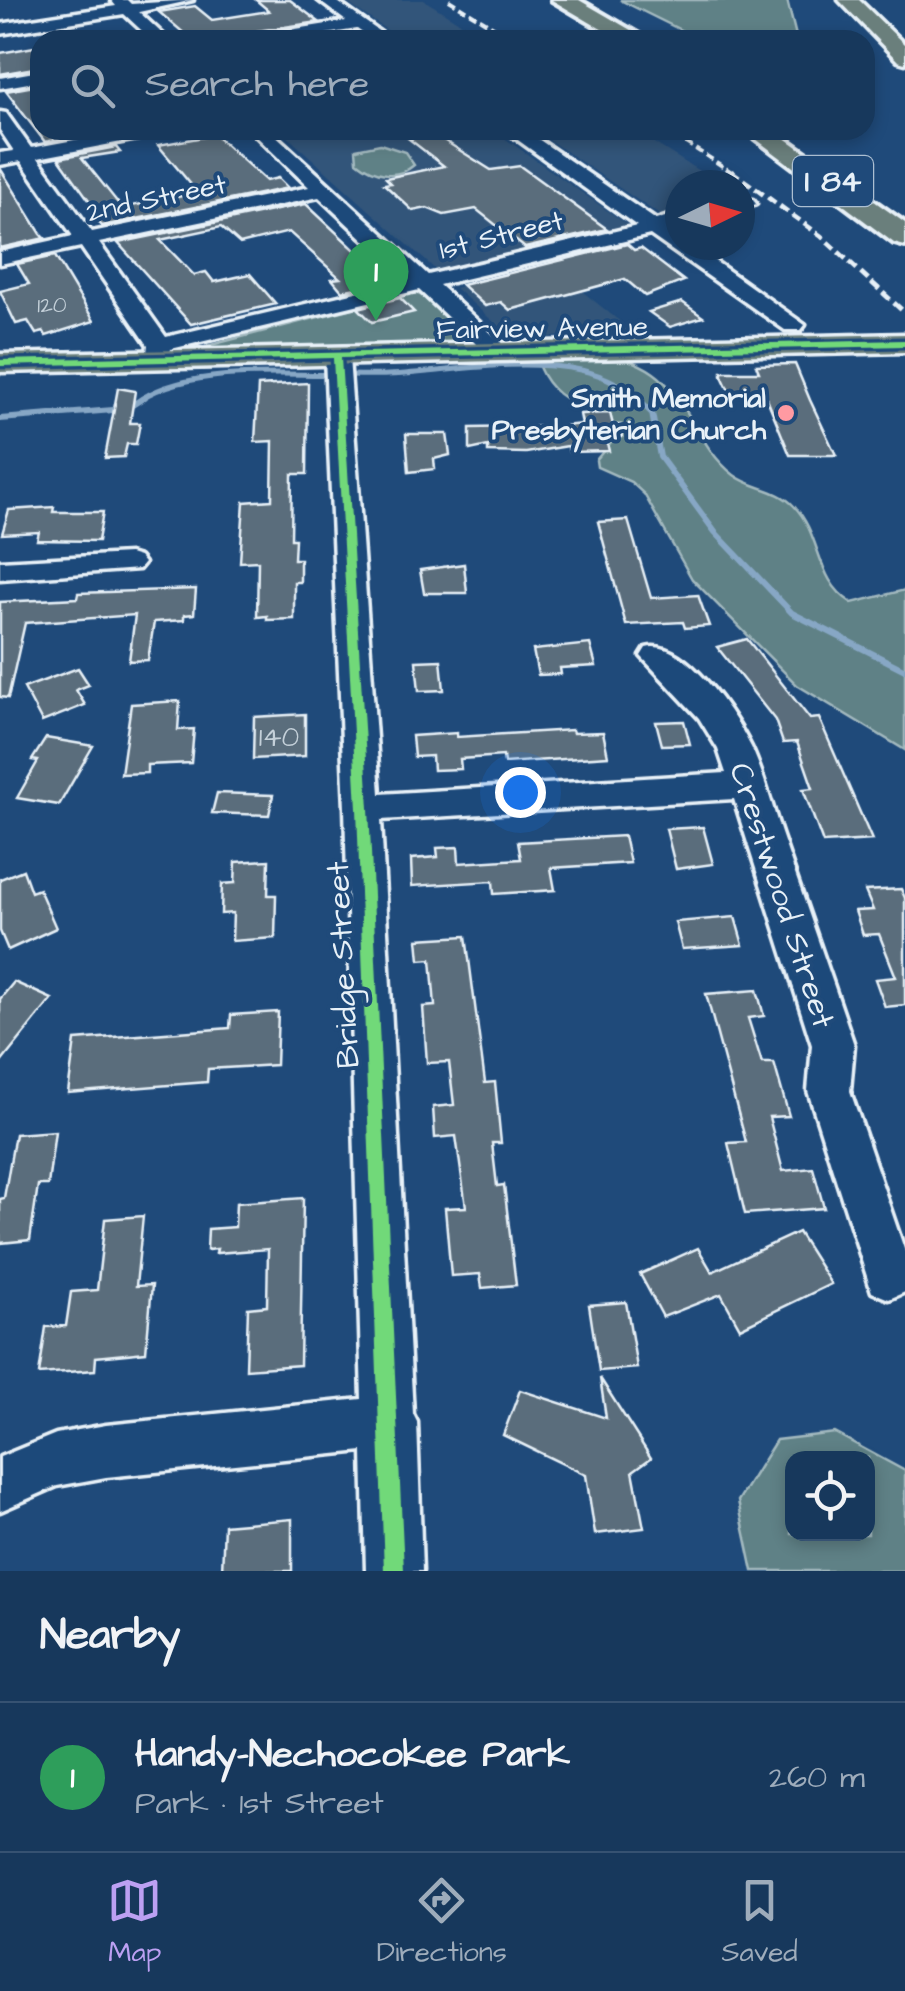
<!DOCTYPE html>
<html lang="en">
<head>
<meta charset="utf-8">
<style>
	body { margin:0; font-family:"Architects Daughter",sans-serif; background:#203f62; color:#f1f3f6 }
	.controls { position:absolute; right:30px; bottom:30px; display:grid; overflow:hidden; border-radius:20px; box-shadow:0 5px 15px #0003 }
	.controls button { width:90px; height:90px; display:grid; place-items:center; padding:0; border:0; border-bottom:2px solid #365272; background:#17385c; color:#f1f3f6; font:50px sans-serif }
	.compass { position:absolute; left:665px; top:170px; width:90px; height:90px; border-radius:50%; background:#17385c; box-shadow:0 5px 15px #0003; rotate:85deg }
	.you { position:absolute; left:520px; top:792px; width:35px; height:35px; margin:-25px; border:8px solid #fff; border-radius:50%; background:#1a73e8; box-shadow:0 0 0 15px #1a73e833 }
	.badge { display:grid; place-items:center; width:65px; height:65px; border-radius:50%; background:#bca0f2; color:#fff; font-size:32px; font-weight:700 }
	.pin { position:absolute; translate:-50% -82px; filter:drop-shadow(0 2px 5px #0008) }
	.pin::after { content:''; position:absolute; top:52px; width:35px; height:30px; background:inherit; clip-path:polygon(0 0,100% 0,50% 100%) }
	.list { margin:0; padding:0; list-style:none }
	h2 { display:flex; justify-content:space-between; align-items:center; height:130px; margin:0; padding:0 40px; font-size:42px }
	h2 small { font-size:32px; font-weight:400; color:#9eacbb }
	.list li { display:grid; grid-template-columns:65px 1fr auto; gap:30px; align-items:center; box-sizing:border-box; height:150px; padding:0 40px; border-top:2px solid #365272 }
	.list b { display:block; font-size:38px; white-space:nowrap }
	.list p { margin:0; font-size:32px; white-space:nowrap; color:#9eacbb }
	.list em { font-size:32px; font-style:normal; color:#9eacbb }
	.icon { flex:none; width:55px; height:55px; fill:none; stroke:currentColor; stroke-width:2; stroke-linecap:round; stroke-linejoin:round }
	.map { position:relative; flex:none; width:905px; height:1571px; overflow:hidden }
	.search { position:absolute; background:#17385c; box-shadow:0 5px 15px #0003; left:30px; right:30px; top:30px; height:110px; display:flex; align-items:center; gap:25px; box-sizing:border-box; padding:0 35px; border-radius:30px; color:#9eacbb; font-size:38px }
	.sheet { height:280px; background:#17385c }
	nav { display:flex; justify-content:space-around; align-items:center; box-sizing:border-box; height:140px; border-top:2px solid #365272; background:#17385c; font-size:28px; color:#9eacbb }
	nav a { display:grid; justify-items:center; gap:5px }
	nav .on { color:#bca0f2 }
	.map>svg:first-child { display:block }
	.built { fill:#31547a }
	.green { fill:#5e8186; stroke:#a3b9bf; stroke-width:2.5; fill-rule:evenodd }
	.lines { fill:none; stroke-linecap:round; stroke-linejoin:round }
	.stream-far1 { stroke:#87a7c5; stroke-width:5 }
	.stream { stroke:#87a7c5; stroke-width:6 }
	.building { fill:#5a6d7b; stroke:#e8f1f8; stroke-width:2.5 }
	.minor-casing { stroke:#e8f1f8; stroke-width:7 }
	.major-casing { stroke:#e8f1f8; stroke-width:7 }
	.highway-casing { stroke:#e8f1f8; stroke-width:8 }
	.minor { fill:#1f4a7a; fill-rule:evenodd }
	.major { fill:#6a7f7c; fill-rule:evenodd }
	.highway { fill:#6a7f7c; fill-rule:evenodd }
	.rail-far1 { stroke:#e8f1f8; stroke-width:4; stroke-dasharray:8 4; stroke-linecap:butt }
	.rail { stroke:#e8f1f8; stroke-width:5; stroke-dasharray:10 5; stroke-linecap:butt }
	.cycleway-casing { stroke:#1f4a7a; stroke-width:7 }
	.cycleway { fill:#71d979; fill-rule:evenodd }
	.poi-dot { fill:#ff9aa2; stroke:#1f4a7a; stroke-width:4 }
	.labels { text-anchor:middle; stroke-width:8; stroke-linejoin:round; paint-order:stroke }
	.far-number-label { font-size:22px; fill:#c4d0d9 }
	.far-street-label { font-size:28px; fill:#e8f1f8; stroke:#1f4a7a }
	.far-poi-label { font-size:28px; font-weight:bold; fill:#e8f1f8; stroke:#1f4a7a; text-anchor:end }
	.number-label { font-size:28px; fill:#c4d0d9 }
	.shield { fill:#1f4a7a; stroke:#acbfd2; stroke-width:2.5 }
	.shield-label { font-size:30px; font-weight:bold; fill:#e8f1f8 }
	.street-label { font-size:32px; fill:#e8f1f8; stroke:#1f4a7a }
</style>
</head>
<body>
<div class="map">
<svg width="905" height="1571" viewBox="0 0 905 1571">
	<rect width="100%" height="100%" fill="#1f4a7a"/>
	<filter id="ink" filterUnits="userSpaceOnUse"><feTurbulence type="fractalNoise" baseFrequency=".01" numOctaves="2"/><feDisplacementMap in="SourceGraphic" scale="20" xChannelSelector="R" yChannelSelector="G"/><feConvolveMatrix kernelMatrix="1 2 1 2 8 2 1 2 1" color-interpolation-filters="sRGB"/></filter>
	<g filter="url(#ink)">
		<!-- built -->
		<g class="built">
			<path d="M 343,0 L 424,0 L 488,40 L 401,40 Z"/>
			<path d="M 280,130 L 493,130 L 628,225 L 437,271 Z"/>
			<path d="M 534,130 L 633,130 L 722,185 L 680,185 L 680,212 L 661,216 Z"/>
			<path d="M 548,264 L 637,335 L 512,338 L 455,288 Z"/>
		</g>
		<!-- green -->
		<g class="green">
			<path d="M 620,0 L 787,0 L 797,40 L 701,40 Z"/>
			<path d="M 380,144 L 405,152 L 414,165 C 397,180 374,175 357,161 L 356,149 Z"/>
			<path d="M 411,293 C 434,294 456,324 465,343 L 200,351 L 207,346 Z"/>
			<path d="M 612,356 C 689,370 685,437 734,475 C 752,489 777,488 794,506 C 822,535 815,581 852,603 L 905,590 L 905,750 L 797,685 L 692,579 L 644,494 L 631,482 L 597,467 L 596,460 L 616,436 C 601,399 560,415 539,367 L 547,358 Z"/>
			<path d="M 835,1433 L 905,1471 L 905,1571 L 753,1571 L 738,1501 L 776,1440 ZM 792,1458 L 868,1458 L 868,1534 L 792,1534 Z"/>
		</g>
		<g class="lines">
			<!-- stream-far1 -->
			<path class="stream-far1" d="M 141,399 C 200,361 318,378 388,375 C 449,372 509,359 570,368 C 595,372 620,382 638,399"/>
			<!-- stream -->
			<g class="stream">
				<path d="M 635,397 L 652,413 L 660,457 L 715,532 L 792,613 L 905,670"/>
				<path d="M 0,419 L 126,409 L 145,397"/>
			</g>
		</g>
		<!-- building -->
		<g class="building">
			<path d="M 256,0 L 290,0 L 319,22 L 257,31 L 246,40 L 192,40 L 159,12 L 195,6 L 212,20 L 269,11 Z"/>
			<path d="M 40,46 L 40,67 L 0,74 L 0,53 Z"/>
			<path d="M 40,85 L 40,130 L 106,130 L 45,142 L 6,91 Z"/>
			<path d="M 434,134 L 491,170 L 520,166 L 607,229 L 525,248 L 476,209 L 444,215 L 427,208 L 413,211 L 384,184 L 391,183 L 386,178 L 444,166 L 409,139 Z"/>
			<path d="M 215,135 L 266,181 L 278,178 L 288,188 L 102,226 L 92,215 L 99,214 L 59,158 L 116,147 L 120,152 L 82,158 L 122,208 L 198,193 L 158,145 Z"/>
			<path d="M 0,168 L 41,234 L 45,238 L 0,248 Z"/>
			<path d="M 306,204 L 386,279 L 383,282 L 342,291 L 332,279 L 340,278 L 289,232 L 240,244 L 221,227 L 160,240 L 194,275 L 206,272 L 214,282 L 250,274 L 276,304 L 191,324 L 118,243 Z"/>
			<path d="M 627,244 L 634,250 L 641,248 L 684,281 L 645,296 L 625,279 L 510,310 L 501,302 L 485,306 L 462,285 Z"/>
			<path d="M 55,256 L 94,321 L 46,336 L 44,332 L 36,334 L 28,321 L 16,324 L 0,291 L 29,284 L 17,264 Z"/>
			<path d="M 400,298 L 414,312 L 372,322 L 358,308 Z"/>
			<path d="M 682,302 L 703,317 L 670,327 L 649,312 Z"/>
			<path d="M 795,364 L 810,400 L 836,455 L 790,455 L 765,394 L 731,395 L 722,376 L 722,372 L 759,372 L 756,365 Z"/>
			<path d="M 308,383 L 307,474 L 292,474 L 291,539 L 295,539 L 294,559 L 300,559 L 300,582 L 294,582 L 294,619 L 267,620 L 267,616 L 257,617 L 258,561 L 240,562 L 244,502 L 272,500 L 273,441 L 255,442 L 258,386 Z"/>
			<path d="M 118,388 L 135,391 L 130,423 L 140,423 L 136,444 L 127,444 L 124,457 L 105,458 Z"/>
			<path d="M 610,413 L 613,425 L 621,425 L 622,437 L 606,439 L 609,451 L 569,452 L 568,446 L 526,453 L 488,452 L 488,446 L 470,450 L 470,428 L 564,426 L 582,424 L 580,414 Z"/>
			<path d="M 406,434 L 447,434 L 450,455 L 434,459 L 435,469 L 409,472 Z"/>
			<path d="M 54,507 L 53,512 L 103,512 L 98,541 L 37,540 L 39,532 L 2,534 L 9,510 Z"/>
			<path d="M 628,520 L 651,598 L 698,595 L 709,626 L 685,628 L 683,622 L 626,625 L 598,522 Z"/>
			<path d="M 464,564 L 467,593 L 424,593 L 420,570 Z"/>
			<path d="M 196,589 L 194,614 L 184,615 L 184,620 L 154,622 L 148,660 L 129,661 L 135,615 L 25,623 L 8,698 L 0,697 L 0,602 L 77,598 L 78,593 Z"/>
			<path d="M 747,639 L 810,719 L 819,718 L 872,840 L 823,843 L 803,789 L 813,788 L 797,742 L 783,743 L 775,720 L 717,647 Z"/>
			<path d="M 590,644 L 596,666 L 560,668 L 561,674 L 538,675 L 533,650 Z"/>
			<path d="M 441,660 L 444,690 L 419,691 L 416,661 Z"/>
			<path d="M 78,668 L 89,685 L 76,690 L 85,705 L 42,722 L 24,688 Z"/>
			<path d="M 180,701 L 178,730 L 194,729 L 191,763 L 147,765 L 147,773 L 121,774 L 131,704 Z"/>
			<path d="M 305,714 L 305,756 L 253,759 L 254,717 Z"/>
			<path d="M 684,721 L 690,744 L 662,745 L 656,722 Z"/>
			<path d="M 572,730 L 573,733 L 603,732 L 608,756 L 504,763 L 503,756 L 460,759 L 461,769 L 433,770 L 432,756 L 414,757 L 412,736 L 457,733 L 457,737 Z"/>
			<path d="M 46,738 L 93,746 L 59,805 L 17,798 L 38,761 L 32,760 Z"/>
			<path d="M 217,793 L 273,795 L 269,815 L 212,813 Z"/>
			<path d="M 703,827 L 713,864 L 676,869 L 666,829 Z"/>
			<path d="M 624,836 L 630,863 L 551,868 L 555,890 L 494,894 L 493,881 L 412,886 L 411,859 L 438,857 L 437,848 L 458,847 L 459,863 L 521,859 L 518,842 Z"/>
			<path d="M 269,860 L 268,895 L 276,895 L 275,938 L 232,941 L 233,913 L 221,914 L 222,884 L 235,883 L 236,862 Z"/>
			<path d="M 23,870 L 31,892 L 39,889 L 56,928 L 8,950 L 0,931 L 0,879 Z"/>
			<path d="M 901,889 L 905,898 L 905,1005 L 885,1007 L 875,979 L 896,977 L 879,934 L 863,935 L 855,911 L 873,910 L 865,891 Z"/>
			<path d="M 735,917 L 743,945 L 682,949 L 675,922 Z"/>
			<path d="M 466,936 L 485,1083 L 495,1082 L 501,1143 L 492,1143 L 497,1186 L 504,1185 L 516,1285 L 482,1288 L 480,1274 L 451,1276 L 445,1208 L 466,1207 L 456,1136 L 435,1138 L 433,1107 L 454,1105 L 449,1062 L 427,1063 L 423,1007 L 435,1006 L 431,959 L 420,960 L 418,939 Z"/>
			<path d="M 14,982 L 52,999 L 0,1064 L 0,999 Z"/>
			<path d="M 757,990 L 764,1016 L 748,1018 L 762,1063 L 774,1063 L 789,1116 L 769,1117 L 783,1171 L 813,1168 L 824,1208 L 745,1214 L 728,1143 L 746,1142 L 706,994 Z"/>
			<path d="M 278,1012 L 276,1065 L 208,1069 L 207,1082 L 68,1093 L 75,1040 L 230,1028 L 231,1015 Z"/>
			<path d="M 55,1131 L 48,1185 L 38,1185 L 30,1240 L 0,1243 L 0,1199 L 4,1198 L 15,1134 Z"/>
			<path d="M 303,1198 L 300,1365 L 246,1369 L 248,1308 L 267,1306 L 268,1249 L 216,1253 L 217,1249 L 207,1250 L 208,1229 L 235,1227 L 236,1203 Z"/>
			<path d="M 143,1216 L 136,1286 L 152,1285 L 146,1352 L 96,1357 L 95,1370 L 39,1374 L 46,1327 L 66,1326 L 71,1292 L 97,1290 L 105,1219 Z"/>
			<path d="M 798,1232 L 831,1284 L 740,1328 L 721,1294 L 663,1317 L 640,1274 L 698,1248 L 712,1272 Z"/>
			<path d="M 626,1302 L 637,1368 L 599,1371 L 589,1305 Z"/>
			<path d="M 600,1378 L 651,1458 L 633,1471 L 644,1528 L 595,1534 L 586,1475 L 503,1435 L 520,1390 L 606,1418 Z"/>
			<path d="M 292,1519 L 292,1571 L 222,1571 L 224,1525 Z"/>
		</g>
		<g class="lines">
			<!-- minor casing -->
			<g class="minor-casing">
				<g id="minor">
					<path d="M 111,0 L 127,0 L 131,4 L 193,0 L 139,12 L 169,40 L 152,40 L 124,14 L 0,34 L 0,24 L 116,6 Z"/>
					<path d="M 318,0 L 335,0 L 391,40 L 373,40 L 357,29 L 288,40 L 250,40 L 258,35 L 346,21 Z"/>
					<path d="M 40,71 L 40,81 L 0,88 L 0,78 Z"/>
					<path d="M 0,112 L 6,113 L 31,148 L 128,130 L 167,130 L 158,135 L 38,158 L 92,232 L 309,187 L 250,130 L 270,130 L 428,275 L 637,226 L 504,130 L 525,130 L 656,220 L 680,212 L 680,225 L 669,229 L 680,237 L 680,245 L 692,245 L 805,325 L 801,330 L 785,330 L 650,235 L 439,285 L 507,348 L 511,353 L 507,358 L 491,358 L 419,290 L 171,349 L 166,365 L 150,365 L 146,360 L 148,345 L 81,247 L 0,264 L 0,252 L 73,236 L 21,161 L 0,165 L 0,153 L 14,151 L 0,130 ZM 319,197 L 407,280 L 166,337 L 99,243 Z"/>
					<path d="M 740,199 L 753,200 L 756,204 L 740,211 Z"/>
					<path d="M 337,350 L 349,357 L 380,794 L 726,773 L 718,749 L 699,718 L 641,656 L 646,648 C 685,638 736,716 751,747 C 765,777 773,811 784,842 C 807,909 831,977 854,1045 L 850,1091 L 905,1252 L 905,1292 L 889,1299 L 872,1292 L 808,1091 L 812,1045 L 734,799 L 381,820 L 413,1414 L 417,1422 L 422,1571 L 366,1571 L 363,1451 L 106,1477 L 57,1486 L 0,1511 L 0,1457 L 56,1434 L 106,1425 L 362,1399 L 345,808 L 325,357 Z"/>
					<path d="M 129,554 L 139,557 L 144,563 L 139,569 L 0,579 L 0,561 Z"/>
				</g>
			</g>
			<!-- major casing -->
			<g class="major-casing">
				<g id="major">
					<path d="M 839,0 L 859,0 L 905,45 L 905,63 L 898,61 Z"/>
					<path d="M 905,334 L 905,352 L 0,372 L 0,354 Z"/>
				</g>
			</g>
			<!-- highway casing -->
			<g class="highway-casing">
				<g id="highway">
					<path d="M 552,0 L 579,0 L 648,40 L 620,40 Z"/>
					<path d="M 744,130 L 774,130 L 905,223 L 905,246 L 894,243 Z"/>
				</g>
			</g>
			<!-- minor -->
			<use href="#minor" class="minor"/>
			<!-- major -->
			<use href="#major" class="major"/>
			<!-- highway -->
			<use href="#highway" class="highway"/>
			<!-- rail-far1 -->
			<g class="rail-far1">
				<path d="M 449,0 L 515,40"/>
				<path d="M 665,130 L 735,174"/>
			</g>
			<!-- rail -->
			<path class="rail" d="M 731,171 L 821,236 L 905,313"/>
			<!-- cycleway casing -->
			<g class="cycleway-casing">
				<path id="cycleway" d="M 905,340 L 905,346 L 341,358 L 369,808 L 404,1571 L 384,1571 L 357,808 L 333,358 L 0,366 L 0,360 Z"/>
			</g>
			<!-- cycleway -->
			<use href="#cycleway" class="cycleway"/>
		</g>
	</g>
	<!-- markers -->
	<circle class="poi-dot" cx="786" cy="413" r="10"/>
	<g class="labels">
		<!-- far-number labels -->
		<g class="far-number-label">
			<text x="52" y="312">120</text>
		</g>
		<!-- far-street labels -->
		<g class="far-street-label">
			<text transform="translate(156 197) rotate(-12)" y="10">2nd Street</text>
			<text transform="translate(501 234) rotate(-14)" y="10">1st Street</text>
			<text transform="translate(542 327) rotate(-1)" y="10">Fairview Avenue</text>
		</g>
		<!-- far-poi labels -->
		<g class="far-poi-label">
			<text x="766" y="407">Smith Memorial<tspan x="766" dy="32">Presbyterian Church</tspan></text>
		</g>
		<!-- number labels -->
		<g class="number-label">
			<text x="279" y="746">140</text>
		</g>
		<!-- shield labels -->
		<rect class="shield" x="793" y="156" width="80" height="50" rx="8"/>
		<g class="shield-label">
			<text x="833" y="191">I 84</text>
		</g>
		<!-- street labels -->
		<g class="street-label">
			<text transform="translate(783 895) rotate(72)" y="11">Crestwood Street</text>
			<text transform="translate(342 965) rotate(-93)" y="11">Bridge Street</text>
		</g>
	</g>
</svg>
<div class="controls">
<button><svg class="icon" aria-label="locate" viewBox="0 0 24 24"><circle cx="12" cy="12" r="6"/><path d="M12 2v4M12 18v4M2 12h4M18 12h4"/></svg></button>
</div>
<svg class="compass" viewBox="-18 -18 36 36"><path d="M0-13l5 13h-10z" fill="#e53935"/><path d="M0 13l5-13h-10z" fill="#9eacbb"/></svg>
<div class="you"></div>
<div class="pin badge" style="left:376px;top:321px;background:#2e9e5b">1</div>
<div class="search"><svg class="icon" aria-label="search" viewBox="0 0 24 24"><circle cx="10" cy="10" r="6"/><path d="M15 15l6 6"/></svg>Search here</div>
</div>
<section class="sheet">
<h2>Nearby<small></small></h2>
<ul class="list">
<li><span class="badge" style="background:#2e9e5b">1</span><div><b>Handy-Nechocokee Park</b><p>Park · 1st Street</p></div><em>260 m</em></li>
</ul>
</section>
<nav>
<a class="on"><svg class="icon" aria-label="map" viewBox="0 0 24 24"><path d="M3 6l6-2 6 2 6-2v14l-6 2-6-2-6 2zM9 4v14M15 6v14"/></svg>Map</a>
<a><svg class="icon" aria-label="directions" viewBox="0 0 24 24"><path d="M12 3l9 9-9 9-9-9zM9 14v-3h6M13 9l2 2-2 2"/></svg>Directions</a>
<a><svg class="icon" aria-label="saved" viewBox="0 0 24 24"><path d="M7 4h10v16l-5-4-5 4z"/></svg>Saved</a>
</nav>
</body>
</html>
